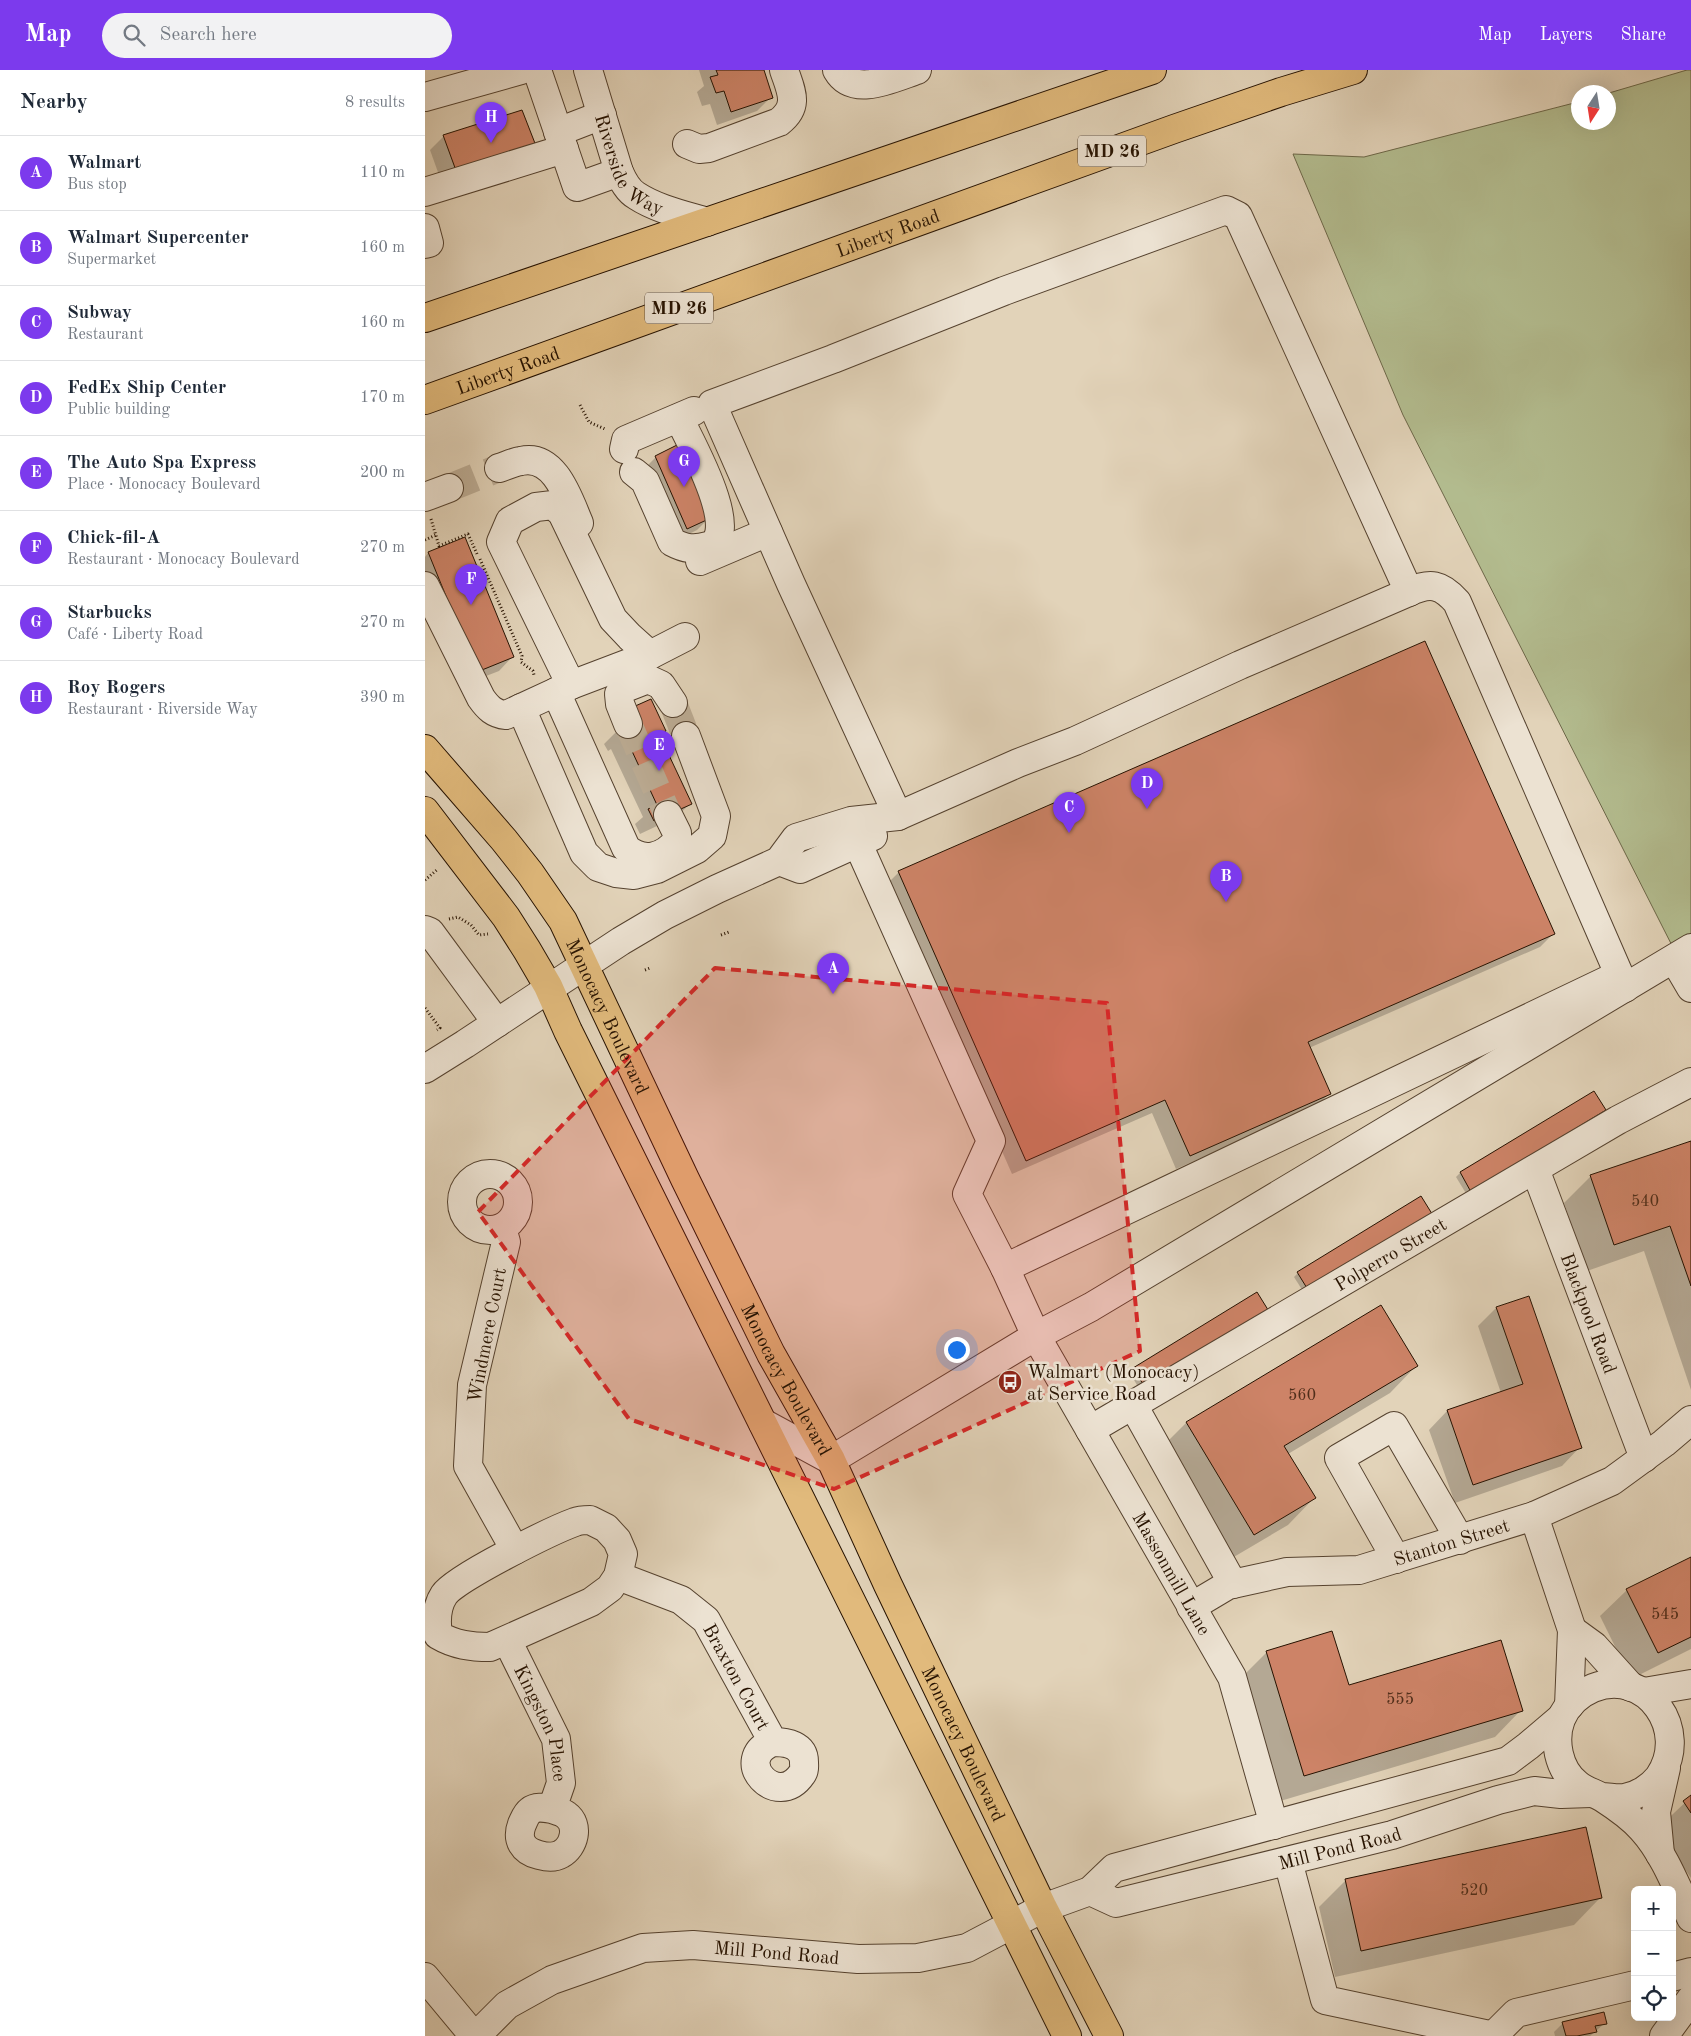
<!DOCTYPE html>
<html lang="en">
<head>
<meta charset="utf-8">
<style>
	body { margin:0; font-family:"Old Standard TT",serif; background:#f2f2f3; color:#1f2937 }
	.controls { position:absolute; right:15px; bottom:15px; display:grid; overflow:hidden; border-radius:8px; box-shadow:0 5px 20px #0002 }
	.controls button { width:45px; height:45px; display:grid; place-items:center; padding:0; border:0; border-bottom:1px solid #e0e1e3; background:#fff; color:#1f2937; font:25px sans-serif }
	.compass { position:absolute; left:1146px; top:15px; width:45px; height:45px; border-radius:50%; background:#fff; box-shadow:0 5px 20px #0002; rotate:192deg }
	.you { position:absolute; left:531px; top:1279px; width:18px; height:18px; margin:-12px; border:4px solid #fff; border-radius:50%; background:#1a73e8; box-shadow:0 0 0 8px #1a73e833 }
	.badge { display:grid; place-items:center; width:32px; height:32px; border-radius:50%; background:#7c3aed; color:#fff; font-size:16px; font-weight:700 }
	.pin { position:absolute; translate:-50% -41px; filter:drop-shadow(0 1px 2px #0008) }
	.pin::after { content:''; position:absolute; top:26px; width:18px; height:15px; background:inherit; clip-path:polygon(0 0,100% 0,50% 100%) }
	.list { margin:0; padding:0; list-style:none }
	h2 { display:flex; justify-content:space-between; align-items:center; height:65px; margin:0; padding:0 20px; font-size:21px }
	h2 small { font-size:16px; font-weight:400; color:#747a83 }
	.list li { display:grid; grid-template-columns:32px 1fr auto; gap:15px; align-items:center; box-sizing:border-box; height:75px; padding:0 20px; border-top:1px solid #e0e1e3 }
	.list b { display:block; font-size:19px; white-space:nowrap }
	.list p { margin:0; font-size:16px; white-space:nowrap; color:#747a83 }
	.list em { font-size:16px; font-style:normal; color:#747a83 }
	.icon { flex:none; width:28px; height:28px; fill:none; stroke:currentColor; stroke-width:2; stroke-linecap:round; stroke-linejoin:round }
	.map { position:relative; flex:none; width:1266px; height:1966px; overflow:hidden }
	header { display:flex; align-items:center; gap:30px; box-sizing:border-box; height:70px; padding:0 25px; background:#7c3aed; color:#fff }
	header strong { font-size:24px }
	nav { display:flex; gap:28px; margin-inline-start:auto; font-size:18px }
	.search { width:350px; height:45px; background:#f2f2f3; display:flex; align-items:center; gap:12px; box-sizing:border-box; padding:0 18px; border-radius:28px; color:#747a83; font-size:19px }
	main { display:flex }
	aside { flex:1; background:#fff }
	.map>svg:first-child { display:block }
	.green { fill:#b3bc8f; stroke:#6c6748 }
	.shadow { fill:#0003 }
	.building { fill:#cd8367; stroke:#261201 }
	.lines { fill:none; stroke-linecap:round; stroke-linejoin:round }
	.minor-tunnel { stroke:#bcac94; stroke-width:28; stroke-dasharray:28 14; stroke-linecap:butt }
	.minor-casing { stroke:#55422f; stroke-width:30 }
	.major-casing { stroke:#261201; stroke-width:30 }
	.path { stroke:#261201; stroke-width:3; stroke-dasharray:1 2.5; stroke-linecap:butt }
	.minor { stroke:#ece2d2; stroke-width:28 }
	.major { stroke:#e1ba7c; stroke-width:28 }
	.marked { fill:#d62828; fill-opacity:0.2; stroke:#d62828; stroke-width:4; stroke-dasharray:10 6; stroke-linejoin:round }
	.labels { text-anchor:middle; stroke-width:5; stroke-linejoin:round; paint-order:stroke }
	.number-label { font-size:16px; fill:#502e1a }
	.shield { fill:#ece2d2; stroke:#615040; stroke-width:1 }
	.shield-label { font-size:18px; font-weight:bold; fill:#261201 }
	.street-label { font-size:19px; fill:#261201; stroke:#ece2d2 }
	.poi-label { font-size:19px; fill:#261201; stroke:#ece2d2; text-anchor:start }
</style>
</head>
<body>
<header>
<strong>Map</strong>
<div class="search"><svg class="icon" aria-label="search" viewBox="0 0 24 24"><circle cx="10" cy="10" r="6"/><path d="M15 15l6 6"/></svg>Search here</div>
<nav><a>Map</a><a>Layers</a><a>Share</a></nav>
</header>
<main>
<aside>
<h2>Nearby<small>8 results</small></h2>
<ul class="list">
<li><span class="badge">A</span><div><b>Walmart</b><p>Bus stop</p></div><em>110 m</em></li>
<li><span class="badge">B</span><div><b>Walmart Supercenter</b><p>Supermarket</p></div><em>160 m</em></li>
<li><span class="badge">C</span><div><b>Subway</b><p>Restaurant</p></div><em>160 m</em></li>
<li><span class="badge">D</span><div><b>FedEx Ship Center</b><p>Public building</p></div><em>170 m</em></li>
<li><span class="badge">E</span><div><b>The Auto Spa Express</b><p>Place · Monocacy Boulevard</p></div><em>200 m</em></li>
<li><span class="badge">F</span><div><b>Chick-fil-A</b><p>Restaurant · Monocacy Boulevard</p></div><em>270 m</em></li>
<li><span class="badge">G</span><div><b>Starbucks</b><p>Café · Liberty Road</p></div><em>270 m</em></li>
<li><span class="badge">H</span><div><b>Roy Rogers</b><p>Restaurant · Riverside Way</p></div><em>390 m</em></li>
</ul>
</aside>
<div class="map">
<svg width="1266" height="1966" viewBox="0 0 1266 1966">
	<rect width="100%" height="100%" fill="#e2d3b9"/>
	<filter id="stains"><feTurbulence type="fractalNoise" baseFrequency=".004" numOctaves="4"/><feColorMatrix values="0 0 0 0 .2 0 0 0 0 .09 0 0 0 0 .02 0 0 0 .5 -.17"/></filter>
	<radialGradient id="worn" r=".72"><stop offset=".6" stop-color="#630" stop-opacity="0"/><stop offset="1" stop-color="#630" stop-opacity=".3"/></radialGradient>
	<!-- green -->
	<path class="green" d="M 1262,0 L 1266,0 L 1266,913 L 978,345 L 868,84 L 939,87 L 1153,32 L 1154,52 L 1184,52 L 1184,23 Z"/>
	<!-- shadow -->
	<g class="shadow">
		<path d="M 274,0 L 338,0 L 346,27 L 332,41 L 292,55 L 285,34 L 277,36 L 272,22 L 279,16 Z"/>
		<path d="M 19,66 L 98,95 L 19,119 L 5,80 Z"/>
		<path d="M 231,387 L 286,446 L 272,460 L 248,472 L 217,401 Z"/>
		<path d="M 39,469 L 87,587 L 74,601 L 38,615 L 0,522 L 0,487 L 3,483 Z"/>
		<path d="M 1000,572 L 1129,863 L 1115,877 L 884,978 L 904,1024 L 891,1037 L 751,1099 L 727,1043 L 587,1104 L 460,816 L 474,802 Z"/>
		<path d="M 193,660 L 240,661 L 234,667 L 265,734 L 251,747 L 215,764 L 210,754 L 218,747 L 186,679 L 183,681 L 179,674 Z"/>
		<path d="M 1168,1023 L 1179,1040 L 1175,1044 L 1042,1125 L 1031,1107 L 1035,1103 Z"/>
		<path d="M 1266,1072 L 1266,1320 L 1219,1181 L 1162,1201 L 1139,1133 L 1166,1106 Z"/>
		<path d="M 996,1128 L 881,1226 L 869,1207 L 873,1203 Z"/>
		<path d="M 831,1224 L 716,1322 L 705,1303 L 709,1299 Z"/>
		<path d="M 1103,1227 L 1155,1377 L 1137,1396 L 1030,1433 L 1004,1360 L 1022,1341 L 1076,1323 L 1053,1256 L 1071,1238 Z"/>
		<path d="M 955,1236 L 991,1296 L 965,1323 L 863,1384 L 889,1428 L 863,1455 L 802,1491 L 735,1379 L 761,1353 Z"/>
		<path d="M 1266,1488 L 1266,1579 L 1206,1609 L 1175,1546 L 1202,1520 Z"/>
		<path d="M 842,1582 L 923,1617 L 1096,1640 L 1070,1667 L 852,1732 L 815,1609 Z"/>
		<path d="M 1266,1727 L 1266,1808 L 1232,1759 Z"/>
		<path d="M 921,1810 L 1175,1828 L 1149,1855 L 910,1907 L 894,1837 Z"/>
		<path d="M 1138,1953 L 1180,1953 L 1165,1966 L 1130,1966 L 1129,1962 Z"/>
	</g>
	<!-- building -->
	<g class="building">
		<path d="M 291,0 L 339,0 L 348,28 L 306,42 L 299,21 L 291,23 L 285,7 L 293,5 Z"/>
		<path d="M 97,40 L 113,81 L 33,106 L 18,65 Z"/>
		<path d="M 256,373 L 288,447 L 262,459 L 230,386 Z"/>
		<path d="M 40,467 L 89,587 L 52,602 L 3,482 Z"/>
		<path d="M 1000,571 L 1130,864 L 883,972 L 906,1024 L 765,1086 L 740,1030 L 601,1091 L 473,801 Z"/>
		<path d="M 226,629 L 241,661 L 234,664 L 267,734 L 229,751 L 223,739 L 232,735 L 200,666 L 197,668 L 192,659 L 208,637 Z"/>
		<path d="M 1169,1021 L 1181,1040 L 1046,1122 L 1035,1102 Z"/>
		<path d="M 1266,1071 L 1266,1216 L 1245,1156 L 1189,1175 L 1165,1105 Z"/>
		<path d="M 996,1126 L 1009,1147 L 885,1223 L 872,1202 Z"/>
		<path d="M 832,1222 L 845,1243 L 721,1319 L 708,1298 Z"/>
		<path d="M 1104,1226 L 1157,1378 L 1048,1415 L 1022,1340 L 1098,1314 L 1071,1237 Z"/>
		<path d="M 956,1235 L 993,1296 L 859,1376 L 891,1428 L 829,1465 L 761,1352 Z"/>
		<path d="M 1266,1487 L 1266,1567 L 1233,1583 L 1201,1519 Z"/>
		<path d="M 907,1561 L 924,1615 L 1076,1570 L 1098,1641 L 879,1706 L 841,1581 Z"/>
		<path d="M 1266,1725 L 1266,1743 L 1258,1731 Z"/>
		<path d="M 1161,1757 L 1177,1828 L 936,1881 L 920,1809 Z"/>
		<path d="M 1179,1942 L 1182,1954 L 1170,1956 L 1172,1962 L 1152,1966 L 1141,1966 L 1137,1952 Z"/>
	</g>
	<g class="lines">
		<!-- minor-tunnel -->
		<g class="minor-tunnel">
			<path d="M 24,418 L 74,398"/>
			<path d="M 248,633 L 261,666"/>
			<path d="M 203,654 L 243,745"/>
		</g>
		<!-- minor casing -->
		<g class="minor-casing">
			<g id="minor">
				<path d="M 112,0 L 152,117 L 194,102"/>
				<path id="s1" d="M 163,0 L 194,102 C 198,111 203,121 212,126 C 232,139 259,145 282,152"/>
				<path d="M 412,0 C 428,28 468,8 492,0"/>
				<path d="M 0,27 L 96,0"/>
				<path d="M 133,62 L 177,45"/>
				<path d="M 262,74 L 274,79 L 284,78 L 354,52 C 375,36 366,21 359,0"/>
				<path d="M 0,122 L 139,79"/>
				<path d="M 801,140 L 813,146 L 984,522 L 815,595 L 650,671 L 593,693 L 473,746 L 366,514 L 287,334 L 408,289 L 579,221 Z"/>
				<path d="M 0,158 L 4,173 L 0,174"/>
				<path d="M 199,379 L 201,370 L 269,341"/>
				<path d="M 74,398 C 81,396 88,392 96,391 C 130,383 144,430 154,453"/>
				<path d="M 209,402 L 220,411 L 247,472 C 260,479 269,480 283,476 C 319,465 263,368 254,348"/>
				<path d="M 0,427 L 24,418"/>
				<path d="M 275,491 L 343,462"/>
				<path d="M 0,516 L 56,628 C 63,638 69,644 81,645 L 146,615 L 225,585 L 260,567"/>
				<path d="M 984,522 C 1005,512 1016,514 1032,532 L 1200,918"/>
				<path d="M 146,615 L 76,472 L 85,451 L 111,437 L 128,435 L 137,443 L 188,549 L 205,567 L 225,585"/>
				<path d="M 131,622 L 201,778 C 218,793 238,788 252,771 L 252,763 L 243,745"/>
				<path d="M 96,638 L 159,783 L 173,797 L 191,803 L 209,805 L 232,799 L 272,779 L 287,766 L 291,746 L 261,666"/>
				<path d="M 203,654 L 195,634 L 194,624 L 200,618 L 223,609 L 236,615 L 248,633"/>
				<path id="s2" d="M 433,774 L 566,1071 L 542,1124 L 580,1198 L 611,1266 L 807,1607 L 849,1755"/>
				<path d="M 354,791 L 375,799 L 448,766"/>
				<path d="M 0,860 L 5,862 L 72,953"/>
				<path d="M 1249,889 L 1266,918"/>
				<path d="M 0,999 L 40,974 L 196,871 L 240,845 L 292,819 L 354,791 L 371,768 L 426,751 L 473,746"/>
				<path id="s3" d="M 1110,1099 L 1219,1388"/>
				<circle cx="65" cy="1132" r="28"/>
				<path d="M 77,1158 L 81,1172 L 47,1315 L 43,1396 L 90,1480"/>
				<path d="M 580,1198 L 1183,910"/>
				<path d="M 708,1335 L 808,1514"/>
				<path d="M 338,1353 L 406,1390 L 611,1266 L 666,1237 L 1266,878"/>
				<path id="s4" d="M 665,1360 L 1193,1050 L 1266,1012"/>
				<path d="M 1109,1446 L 1147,1560 L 1144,1636"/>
				<path d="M 165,1450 L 181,1458 L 192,1470 L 198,1484 L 193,1506 L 185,1518 L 166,1532 L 65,1577 C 46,1577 30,1575 13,1565 C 11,1552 11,1537 19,1525 C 30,1508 128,1460 150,1452 C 155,1450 160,1450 165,1450 Z"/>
				<path d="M 971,1489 L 914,1388 L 969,1356 L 1035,1470"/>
				<path id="s5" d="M 193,1506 L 256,1530 L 281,1550 L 348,1672 C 305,1689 352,1741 377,1704 C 380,1700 379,1697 379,1692 C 379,1675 362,1672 348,1672"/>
				<path id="s6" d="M 766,1537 L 803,1515 L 862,1502 L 934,1500 L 1109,1446 L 1187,1411 L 1239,1373 L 1266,1350"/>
				<path d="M 1147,1560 L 1169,1576 L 1206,1617"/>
				<path id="s7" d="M 82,1570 L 131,1669 L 136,1713 L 127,1739 C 120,1738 111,1736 105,1741 C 101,1744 99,1750 97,1754 C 91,1770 98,1781 114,1785 C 122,1787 129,1788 136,1784 C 149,1777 155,1755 141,1745 C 137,1742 132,1741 127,1739"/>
				<path d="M 1219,1622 L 1266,1614"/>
				<path d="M 1177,1727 C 1184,1727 1192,1729 1199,1728 C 1213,1726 1226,1717 1234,1707 C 1266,1661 1222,1597 1168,1618 C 1154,1624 1142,1635 1136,1649 C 1128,1670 1133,1699 1152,1714 C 1160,1721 1170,1723 1178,1728 C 1192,1737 1206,1747 1217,1759 C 1239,1783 1252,1818 1266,1848"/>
				<path d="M 1235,1784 L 1231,1742 L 1241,1698"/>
				<path d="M 863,1791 L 900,1930 L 1069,1966"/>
				<path id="s8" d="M 665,1821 L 691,1833 L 967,1765 L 1073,1730 L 1109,1721 L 1136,1724 L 1166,1723"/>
				<path d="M 0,1907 L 49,1966"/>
				<path d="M 1247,1907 L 1266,1902"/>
				<path id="s9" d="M 51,1966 L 82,1935 L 127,1910 L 218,1878 L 268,1875 L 433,1889 L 493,1888 L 542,1878 L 618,1838 L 665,1821 L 689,1798 L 1083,1691 L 1103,1676 L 1136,1648"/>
				<path d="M 1068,1966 L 1091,1943 L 1210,1915"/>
				<path d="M 1239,1966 L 1266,1929"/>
			</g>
		</g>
		<!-- major casing -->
		<g class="major-casing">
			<g id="major">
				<path d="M 0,248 L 727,0"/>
				<path id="s10" d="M 0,330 L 749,59 L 856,22 L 928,0"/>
				<path id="s11" d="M 0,679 L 79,770 L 105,803 L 138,851 L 260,1109 L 346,1284 L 406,1390 L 463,1515 L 618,1838 L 684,1966"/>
				<path d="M 0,741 L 81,847 L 102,880 L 123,916 L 143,961 L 642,1966"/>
			</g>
		</g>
		<!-- path -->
		<g class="path">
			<path d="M 155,335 L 164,352 L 180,359"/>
			<path d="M 6,449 L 14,476 L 43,464 L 52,484"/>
			<path d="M 0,470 L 11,465"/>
			<path d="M 55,489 L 97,586 L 96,592 L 108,601 L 109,605"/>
			<path d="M 0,810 L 13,799"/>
			<path d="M 24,849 L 33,847 L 46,855 L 54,865 L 63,864"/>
			<path d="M 296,865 L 304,862"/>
			<path d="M 220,900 L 225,898"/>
			<path d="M 0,938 L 15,958 L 12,960"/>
		</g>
		<!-- minor -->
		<use href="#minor" class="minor"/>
		<!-- major -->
		<use href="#major" class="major"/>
	</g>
	<!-- marked area -->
	<path class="marked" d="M 290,898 L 682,933 L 715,1281 L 409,1419 L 204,1349 L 53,1142 Z"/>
	<!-- icons -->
	<defs>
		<g id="bus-disc" transform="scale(1.25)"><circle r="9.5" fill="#8f2418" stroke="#ece2d2"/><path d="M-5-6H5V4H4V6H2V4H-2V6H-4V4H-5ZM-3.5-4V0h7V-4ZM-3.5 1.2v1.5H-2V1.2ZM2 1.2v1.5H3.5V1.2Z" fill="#fff"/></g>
	</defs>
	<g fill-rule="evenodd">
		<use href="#bus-disc" x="585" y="1312"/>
	</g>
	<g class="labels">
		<!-- number labels -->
		<g class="number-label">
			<text x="1220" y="1136">540</text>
			<text x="877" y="1330">560</text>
			<text x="1240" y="1549">545</text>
			<text x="975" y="1634">555</text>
			<text x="1049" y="1825">520</text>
		</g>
		<!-- shield labels -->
		<g class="shield">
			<rect x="653" y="65.5" width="68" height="31" rx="4"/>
			<rect x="220" y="222.5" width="68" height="31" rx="4"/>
		</g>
		<g class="shield-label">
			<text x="687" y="87">MD 26</text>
			<text x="254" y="244">MD 26</text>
		</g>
		<!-- street labels -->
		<g class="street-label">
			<text dy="7" stroke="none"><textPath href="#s1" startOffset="106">Riverside Way</textPath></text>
			<text dy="7" stroke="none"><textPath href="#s10" startOffset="492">Liberty Road</textPath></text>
			<text dy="7" stroke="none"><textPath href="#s10" startOffset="88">Liberty Road</textPath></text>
			<text dy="7" stroke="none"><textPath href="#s11" startOffset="326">Monocacy Boulevard</textPath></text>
			<text dy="7" stroke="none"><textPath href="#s4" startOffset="348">Polperro Street</textPath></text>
			<text dy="7" stroke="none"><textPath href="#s3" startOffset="154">Blackpool Road</textPath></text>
			<text transform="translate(61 1265) rotate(-79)" y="7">Windmere Court</text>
			<text dy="7" stroke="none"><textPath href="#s11" startOffset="731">Monocacy Boulevard</textPath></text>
			<text dy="7" stroke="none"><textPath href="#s6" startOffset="272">Stanton Street</textPath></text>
			<text dy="7" stroke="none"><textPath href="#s2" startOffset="815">Massonmill Lane</textPath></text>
			<text dy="7" stroke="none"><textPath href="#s5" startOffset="164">Braxton Court</textPath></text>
			<text dy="7" stroke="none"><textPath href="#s7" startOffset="91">Kingston Place</textPath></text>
			<text dy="7" stroke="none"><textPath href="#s11" startOffset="1136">Monocacy Boulevard</textPath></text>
			<text dy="7" stroke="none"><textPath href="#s8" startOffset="259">Mill Pond Road</textPath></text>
			<text dy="7" stroke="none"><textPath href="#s9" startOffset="326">Mill Pond Road</textPath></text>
		</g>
		<!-- poi labels -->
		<g class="poi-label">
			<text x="602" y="1308">Walmart (Monocacy)<tspan x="602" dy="22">at Service Road</tspan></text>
		</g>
	</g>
	<rect width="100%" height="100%" filter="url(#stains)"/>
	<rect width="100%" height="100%" fill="url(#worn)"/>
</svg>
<div class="controls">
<button>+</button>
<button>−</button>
<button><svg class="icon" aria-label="locate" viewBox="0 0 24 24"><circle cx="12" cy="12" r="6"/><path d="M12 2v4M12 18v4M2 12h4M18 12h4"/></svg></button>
</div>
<svg class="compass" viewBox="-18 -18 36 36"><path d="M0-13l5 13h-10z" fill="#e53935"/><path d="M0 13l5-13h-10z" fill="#747a83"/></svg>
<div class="you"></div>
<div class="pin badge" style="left:408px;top:924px">A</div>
<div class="pin badge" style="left:801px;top:832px">B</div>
<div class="pin badge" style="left:644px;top:763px">C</div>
<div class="pin badge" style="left:722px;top:739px">D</div>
<div class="pin badge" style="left:234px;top:701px">E</div>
<div class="pin badge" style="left:46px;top:535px">F</div>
<div class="pin badge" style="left:259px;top:417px">G</div>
<div class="pin badge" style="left:66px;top:73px">H</div>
</div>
</main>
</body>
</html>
